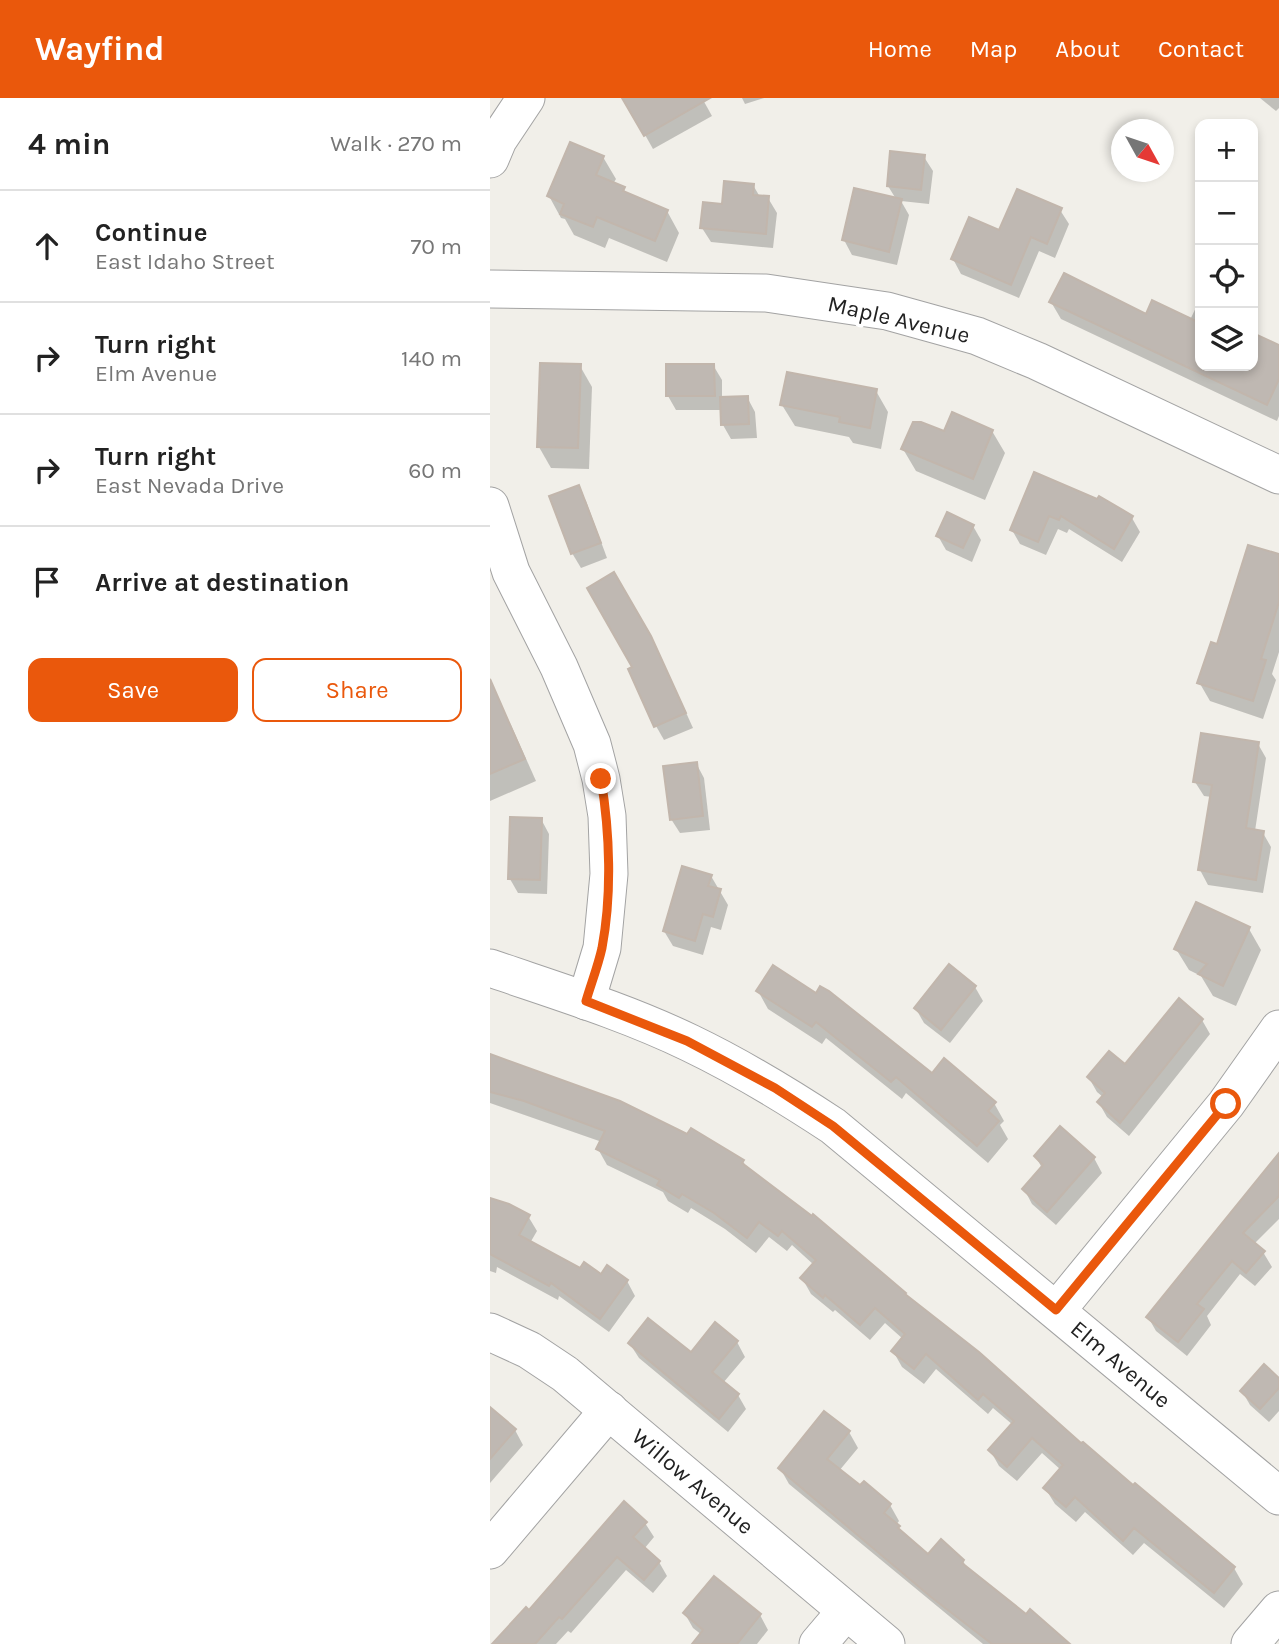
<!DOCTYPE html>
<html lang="en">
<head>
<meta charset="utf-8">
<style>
	body { margin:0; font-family:Karla,sans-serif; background:#f6f6f6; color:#222 }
	.controls { position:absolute; right:21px; top:21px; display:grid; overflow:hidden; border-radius:14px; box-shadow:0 4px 10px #0003 }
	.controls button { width:63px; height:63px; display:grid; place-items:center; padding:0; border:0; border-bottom:2px solid #e0e0e0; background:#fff; color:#222; font:35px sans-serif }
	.compass { position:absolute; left:621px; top:21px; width:63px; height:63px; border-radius:50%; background:#fff; box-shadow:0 4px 10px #0003; rotate:130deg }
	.stop { position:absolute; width:21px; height:21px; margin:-16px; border:5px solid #ea580c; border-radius:50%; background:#fff }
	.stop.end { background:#ea580c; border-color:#fff; box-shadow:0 2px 7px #0008 }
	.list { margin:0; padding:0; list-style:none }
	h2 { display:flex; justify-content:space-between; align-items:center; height:91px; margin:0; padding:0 28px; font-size:30px }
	h2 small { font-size:23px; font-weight:400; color:#767676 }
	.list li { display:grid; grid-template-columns:46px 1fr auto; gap:21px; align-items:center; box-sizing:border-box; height:112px; padding:0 28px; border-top:2px solid #e0e0e0 }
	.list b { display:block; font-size:26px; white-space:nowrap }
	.list p { margin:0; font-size:23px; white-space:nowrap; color:#767676 }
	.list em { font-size:23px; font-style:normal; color:#767676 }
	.actions { display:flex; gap:14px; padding:21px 28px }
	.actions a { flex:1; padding:16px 0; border:2px solid #ea580c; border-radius:14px; text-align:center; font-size:24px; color:#ea580c }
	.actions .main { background:#ea580c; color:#fff }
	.icon { flex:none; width:38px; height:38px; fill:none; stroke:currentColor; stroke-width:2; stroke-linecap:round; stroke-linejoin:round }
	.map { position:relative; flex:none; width:789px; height:1546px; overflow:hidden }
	header { display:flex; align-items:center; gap:42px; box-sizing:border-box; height:98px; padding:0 35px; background:#ea580c; color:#fff }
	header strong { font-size:33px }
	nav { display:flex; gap:38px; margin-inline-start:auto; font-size:24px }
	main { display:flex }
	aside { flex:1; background:#fff }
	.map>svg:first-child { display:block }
	.shadow { fill:#0003 }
	.building { fill:#bfb8b2; stroke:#c2b6ac; stroke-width:2 }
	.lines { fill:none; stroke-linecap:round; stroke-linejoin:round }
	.minor-casing { stroke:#a3a3a3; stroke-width:39 }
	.minor { stroke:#fff; stroke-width:37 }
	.route { stroke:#ea580c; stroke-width:9 }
	.labels { text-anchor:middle; stroke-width:7; stroke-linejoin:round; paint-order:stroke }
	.street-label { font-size:23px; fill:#222; stroke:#fff }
</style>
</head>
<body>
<header>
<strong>Wayfind</strong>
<nav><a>Home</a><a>Map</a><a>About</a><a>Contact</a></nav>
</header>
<main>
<aside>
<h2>4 min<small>Walk · 270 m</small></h2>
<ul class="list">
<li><svg class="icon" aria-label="ahead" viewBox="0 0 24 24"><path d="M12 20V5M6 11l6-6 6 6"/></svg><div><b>Continue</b><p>East Idaho Street</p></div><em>70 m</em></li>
<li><svg class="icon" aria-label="right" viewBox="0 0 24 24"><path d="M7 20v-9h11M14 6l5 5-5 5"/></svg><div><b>Turn right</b><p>Elm Avenue</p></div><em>140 m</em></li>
<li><svg class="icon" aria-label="right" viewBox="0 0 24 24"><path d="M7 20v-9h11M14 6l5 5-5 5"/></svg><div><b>Turn right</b><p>East Nevada Drive</p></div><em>60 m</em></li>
<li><svg class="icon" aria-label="arrive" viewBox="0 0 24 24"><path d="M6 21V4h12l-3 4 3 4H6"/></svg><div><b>Arrive at destination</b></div></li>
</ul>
<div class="actions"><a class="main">Save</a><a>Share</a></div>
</aside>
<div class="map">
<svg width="789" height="1546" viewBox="0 0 789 1546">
	<rect width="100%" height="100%" fill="#f1efe9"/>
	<!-- shadow -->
	<g class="shadow">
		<path d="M 137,0 L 212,0 L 222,18 L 163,51 L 135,1 Z"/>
		<path d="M 252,0 L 274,0 L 255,6 Z"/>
		<path d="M 770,0 L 789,0 L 789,10 L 786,13 Z"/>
		<path d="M 113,59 L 126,81 L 123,86 L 133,90 L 137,97 L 177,113 L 189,135 L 177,164 L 119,140 L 115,150 L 84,137 L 75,121 L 71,120 L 59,98 Z"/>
		<path d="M 434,59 L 443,73 L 439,106 L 411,103 L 419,117 L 407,167 L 362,157 L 354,142 L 406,101 L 398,88 Z"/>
		<path d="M 263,87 L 270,99 L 278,100 L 287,115 L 283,150 L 221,144 L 212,130 L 234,108 Z"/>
		<path d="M 570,112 L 579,126 L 565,160 L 549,153 L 529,200 L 471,176 L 463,161 L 510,134 Z"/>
		<path d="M 710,201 L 710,268 L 763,268 L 763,237 L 789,249 L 789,318 L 787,323 L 571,221 L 561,204 L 700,222 Z"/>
		<path d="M 223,267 L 232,282 L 232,300 L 257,299 L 265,314 L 267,340 L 241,341 L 233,327 L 232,312 L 186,312 L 178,298 Z"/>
		<path d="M 90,268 L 102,289 L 99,371 L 61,370 L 49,349 Z"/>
		<path d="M 386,293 L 398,314 L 391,351 L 363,345 L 359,339 L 305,328 L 292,307 Z"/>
		<path d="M 425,323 L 455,336 L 502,333 L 515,355 L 495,402 L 426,373 L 413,351 Z"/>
		<path d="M 545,376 L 642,420 L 650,434 L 632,464 L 579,431 L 577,435 L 568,431 L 556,457 L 530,446 L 522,432 Z"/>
		<path d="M 88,389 L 96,403 L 117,460 L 91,470 L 82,455 Z"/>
		<path d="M 483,428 L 491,442 L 482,464 L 456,452 L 448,438 Z"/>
		<path d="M 760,449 L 789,458 L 789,554 L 782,576 L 786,582 L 773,621 L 720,603 L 709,584 L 728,548 Z"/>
		<path d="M 124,476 L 169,555 L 203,630 L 174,642 L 166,628 L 145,570 Z"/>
		<path d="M 9,606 L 21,627 L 46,683 L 0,703 L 0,609 Z"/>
		<path d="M 768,646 L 776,660 L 765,733 L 773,735 L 781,749 L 773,795 L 718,787 L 710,772 L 722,699 L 714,698 L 705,684 Z"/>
		<path d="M 206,665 L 214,680 L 220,732 L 190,735 L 181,721 Z"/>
		<path d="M 51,721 L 59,736 L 57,796 L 28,795 L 20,781 Z"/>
		<path d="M 221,778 L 238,807 L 231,832 L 221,829 L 213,857 L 183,848 L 174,833 Z"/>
		<path d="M 759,831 L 771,852 L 746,908 L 723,898 L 711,878 L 699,872 L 686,851 Z"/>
		<path d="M 485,889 L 493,903 L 460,945 L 434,925 L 426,911 Z"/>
		<path d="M 268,893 L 326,897 L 442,977 L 504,1005 L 514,1023 L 510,1027 L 518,1041 L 498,1065 L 416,995 L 412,1001 L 336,940 L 332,946 L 278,911 Z"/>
		<path d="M 712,922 L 720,936 L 639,1038 L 617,1019 L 609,1005 L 613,999 L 607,994 L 599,980 L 635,969 Z"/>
		<path d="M 0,962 L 253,1063 L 257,1071 L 591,1348 L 744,1470 L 753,1486 L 734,1510 L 654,1445 L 643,1457 L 595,1414 L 586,1424 L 565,1406 L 555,1390 L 571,1372 L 552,1355 L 527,1383 L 509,1368 L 500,1352 L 523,1327 L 503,1310 L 498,1316 L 446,1271 L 434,1286 L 412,1269 L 403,1253 L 413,1241 L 395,1225 L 380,1242 L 345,1212 L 343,1214 L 321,1196 L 312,1180 L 324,1167 L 302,1147 L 297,1153 L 279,1139 L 266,1155 L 235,1131 L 201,1110 L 198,1115 L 178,1103 L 173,1094 L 117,1067 L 108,1051 L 112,1044 L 0,1005 Z"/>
		<path d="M 789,1058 L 789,1121 L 764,1146 L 773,1154 L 782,1169 L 765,1188 L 750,1176 L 717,1218 L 721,1227 L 697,1258 L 666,1233 L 658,1219 Z"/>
		<path d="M 546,1059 L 604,1060 L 612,1075 L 566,1127 L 542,1106 L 534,1091 L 552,1070 Z"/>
		<path d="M 0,1102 L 38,1118 L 47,1133 L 40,1145 L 90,1172 L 137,1183 L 145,1198 L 119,1234 L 69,1198 L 68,1202 L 7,1169 L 6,1175 L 0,1173 Z"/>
		<path d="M 247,1244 L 255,1259 L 233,1285 L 248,1297 L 256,1311 L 238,1334 L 149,1260 L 140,1246 L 202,1256 Z"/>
		<path d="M 774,1269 L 789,1282 L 789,1313 L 779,1324 L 760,1307 L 752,1293 Z"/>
		<path d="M 0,1311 L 25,1332 L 33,1347 L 0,1385 Z"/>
		<path d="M 359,1334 L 368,1350 L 349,1373 L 400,1407 L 409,1423 L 406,1427 L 413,1436 L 438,1459 L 473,1463 L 478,1472 L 572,1546 L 493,1546 L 299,1386 L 290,1370 Z"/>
		<path d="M 155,1425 L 164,1439 L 154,1451 L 169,1464 L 177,1478 L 163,1495 L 136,1472 L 81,1535 L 78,1533 L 66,1546 L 3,1546 L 39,1514 Z"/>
		<path d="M 195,1516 L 270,1517 L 278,1532 L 267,1546 L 205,1546 L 212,1537 L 203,1530 Z"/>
	</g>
	<!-- building -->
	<g class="building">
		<path d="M 132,0 L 220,0 L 154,38 Z"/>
		<path d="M 80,44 L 114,58 L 106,77 L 135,89 L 133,93 L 178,112 L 165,143 L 107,119 L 103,129 L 70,116 L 74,106 L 57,98 Z"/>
		<path d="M 400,53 L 435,57 L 431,92 L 397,88 Z"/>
		<path d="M 234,83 L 264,86 L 263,97 L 279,98 L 276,136 L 210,130 L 213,104 L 232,106 Z"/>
		<path d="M 364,90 L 412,101 L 399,154 L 352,142 Z"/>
		<path d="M 527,91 L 572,110 L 557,146 L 541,139 L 521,187 L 461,161 L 479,119 L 509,132 Z"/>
		<path d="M 574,175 L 656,216 L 662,202 L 710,225 L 710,268 L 763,268 L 763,235 L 789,247 L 789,281 L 777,307 L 559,204 Z"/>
		<path d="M 50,265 L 91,266 L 88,350 L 47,349 Z"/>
		<path d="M 176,266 L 224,266 L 225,298 L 176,298 Z"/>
		<path d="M 297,274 L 387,291 L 380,330 L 349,324 L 350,319 L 290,307 Z"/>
		<path d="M 258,298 L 259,326 L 231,327 L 230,299 Z"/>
		<path d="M 462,314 L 503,332 L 483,381 L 411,351 L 423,324 L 431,324 L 454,333 Z"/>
		<path d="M 544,374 L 607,401 L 609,398 L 643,418 L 624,451 L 571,418 L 569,422 L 559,418 L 548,444 L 520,432 Z"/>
		<path d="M 89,387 L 111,445 L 81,456 L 59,398 Z"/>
		<path d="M 457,414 L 484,427 L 473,450 L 446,438 Z"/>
		<path d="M 758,447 L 789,456 L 789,504 L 771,561 L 776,562 L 763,603 L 707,585 L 721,544 L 727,546 Z"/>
		<path d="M 124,474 L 161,538 L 196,615 L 164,629 L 138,571 L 142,569 L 97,490 Z"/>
		<path d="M 0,581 L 35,661 L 0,676 Z"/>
		<path d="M 711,635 L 769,644 L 756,730 L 774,733 L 766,782 L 708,772 L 722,687 L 703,684 Z"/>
		<path d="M 207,664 L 213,718 L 180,722 L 173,668 Z"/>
		<path d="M 20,719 L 52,720 L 50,782 L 18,781 Z"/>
		<path d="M 192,768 L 222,777 L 218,788 L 231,791 L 223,819 L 213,816 L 205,843 L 173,833 Z"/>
		<path d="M 706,804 L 760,829 L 733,888 L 708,876 L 717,866 L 684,851 Z"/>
		<path d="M 459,866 L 486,888 L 451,932 L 424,910 Z"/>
		<path d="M 283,867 L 326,895 L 330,888 L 339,893 L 442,975 L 454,960 L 506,1004 L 498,1013 L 509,1023 L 487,1048 L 406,979 L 401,984 L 326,924 L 322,929 L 266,893 Z"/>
		<path d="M 689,900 L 713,921 L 630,1025 L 607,1004 L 615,995 L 597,979 L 619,953 L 635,966 Z"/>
		<path d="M 0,956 L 130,1003 L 197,1036 L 201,1030 L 254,1062 L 252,1065 L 322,1118 L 323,1116 L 416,1195 L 415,1196 L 489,1254 L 591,1345 L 593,1344 L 643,1387 L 645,1385 L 745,1469 L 724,1495 L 644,1430 L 633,1443 L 585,1399 L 576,1409 L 553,1390 L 573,1367 L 542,1340 L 517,1369 L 498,1352 L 524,1323 L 493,1296 L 488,1302 L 436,1256 L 424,1271 L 401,1253 L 415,1236 L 385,1210 L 370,1227 L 335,1197 L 333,1200 L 310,1180 L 326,1162 L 292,1133 L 288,1138 L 269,1124 L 257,1140 L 224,1115 L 192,1096 L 189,1100 L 167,1087 L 170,1082 L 106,1051 L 115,1033 L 34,1003 L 0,994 Z"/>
		<path d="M 570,1028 L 605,1059 L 557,1114 L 532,1091 L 553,1067 L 544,1058 Z"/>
		<path d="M 789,1055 L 789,1098 L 753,1135 L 775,1153 L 756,1175 L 742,1163 L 707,1206 L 714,1211 L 688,1244 L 656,1219 Z"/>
		<path d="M 0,1100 L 19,1106 L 40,1117 L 29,1137 L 90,1170 L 94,1164 L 111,1176 L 117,1167 L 138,1182 L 110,1221 L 61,1185 L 59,1188 L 0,1156 Z"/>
		<path d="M 158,1220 L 201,1254 L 225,1224 L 248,1243 L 222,1274 L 249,1296 L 229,1321 L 138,1245 Z"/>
		<path d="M 774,1266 L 789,1280 L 789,1290 L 770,1311 L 750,1293 Z"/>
		<path d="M 0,1309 L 26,1331 L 0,1361 Z"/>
		<path d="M 334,1313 L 360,1333 L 337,1361 L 370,1387 L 374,1383 L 401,1406 L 394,1415 L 410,1428 L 408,1430 L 438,1456 L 451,1441 L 474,1462 L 472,1465 L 536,1516 L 540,1511 L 580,1546 L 502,1546 L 441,1499 L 288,1370 Z"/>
		<path d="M 134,1403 L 157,1424 L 143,1439 L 170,1463 L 154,1482 L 127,1459 L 72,1521 L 69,1519 L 45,1546 L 2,1546 L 36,1509 L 39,1512 Z"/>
		<path d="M 224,1478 L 271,1516 L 247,1546 L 202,1546 L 213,1532 L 193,1515 Z"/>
	</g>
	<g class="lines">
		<!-- minor casing -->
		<g class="minor-casing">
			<g id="minor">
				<path d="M 0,61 L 8,42 L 36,0"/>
				<path d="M 0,191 L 276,195 L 397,213 L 487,238 L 547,263 L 789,377"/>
				<path d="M 0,408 L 21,474 L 69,569 L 102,646 L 111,681 L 117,718 L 119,776 L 112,850 L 96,903"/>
				<path d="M 0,870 C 67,893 136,914 200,945 C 250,969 296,997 343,1028 L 789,1398"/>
				<path d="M 567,1212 L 736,1006 L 789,931"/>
				<path d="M 0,1234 L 39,1252 L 75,1276 L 396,1546"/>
				<path d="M 0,1452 L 119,1312"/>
				<path d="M 328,1546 L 356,1513"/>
				<path d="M 760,1546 L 789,1512"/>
			</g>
		</g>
		<!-- minor -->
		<use href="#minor" class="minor"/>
	</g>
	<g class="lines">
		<!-- route -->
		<path class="route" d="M 111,681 C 120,735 122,797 112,850 C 108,868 101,886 96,903 L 197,943 L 285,990 L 343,1028 L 566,1212 L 736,1006"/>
	</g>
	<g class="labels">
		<!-- street labels -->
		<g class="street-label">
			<text transform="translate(409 221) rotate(13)" y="8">Maple Avenue</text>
			<text transform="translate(631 1266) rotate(40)" y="8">Elm Avenue</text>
			<text transform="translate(203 1383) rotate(40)" y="8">Willow Avenue</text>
		</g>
	</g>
</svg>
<div class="controls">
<button>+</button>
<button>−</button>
<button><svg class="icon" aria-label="locate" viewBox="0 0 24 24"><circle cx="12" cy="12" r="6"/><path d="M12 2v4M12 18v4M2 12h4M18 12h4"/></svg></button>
<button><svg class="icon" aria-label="layers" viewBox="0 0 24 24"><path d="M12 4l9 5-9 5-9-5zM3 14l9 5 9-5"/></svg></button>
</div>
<svg class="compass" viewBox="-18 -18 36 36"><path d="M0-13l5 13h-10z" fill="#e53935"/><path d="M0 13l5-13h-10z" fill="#767676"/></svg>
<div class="stop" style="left:736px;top:1006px"></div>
<div class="stop end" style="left:111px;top:681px"></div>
</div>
</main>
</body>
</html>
